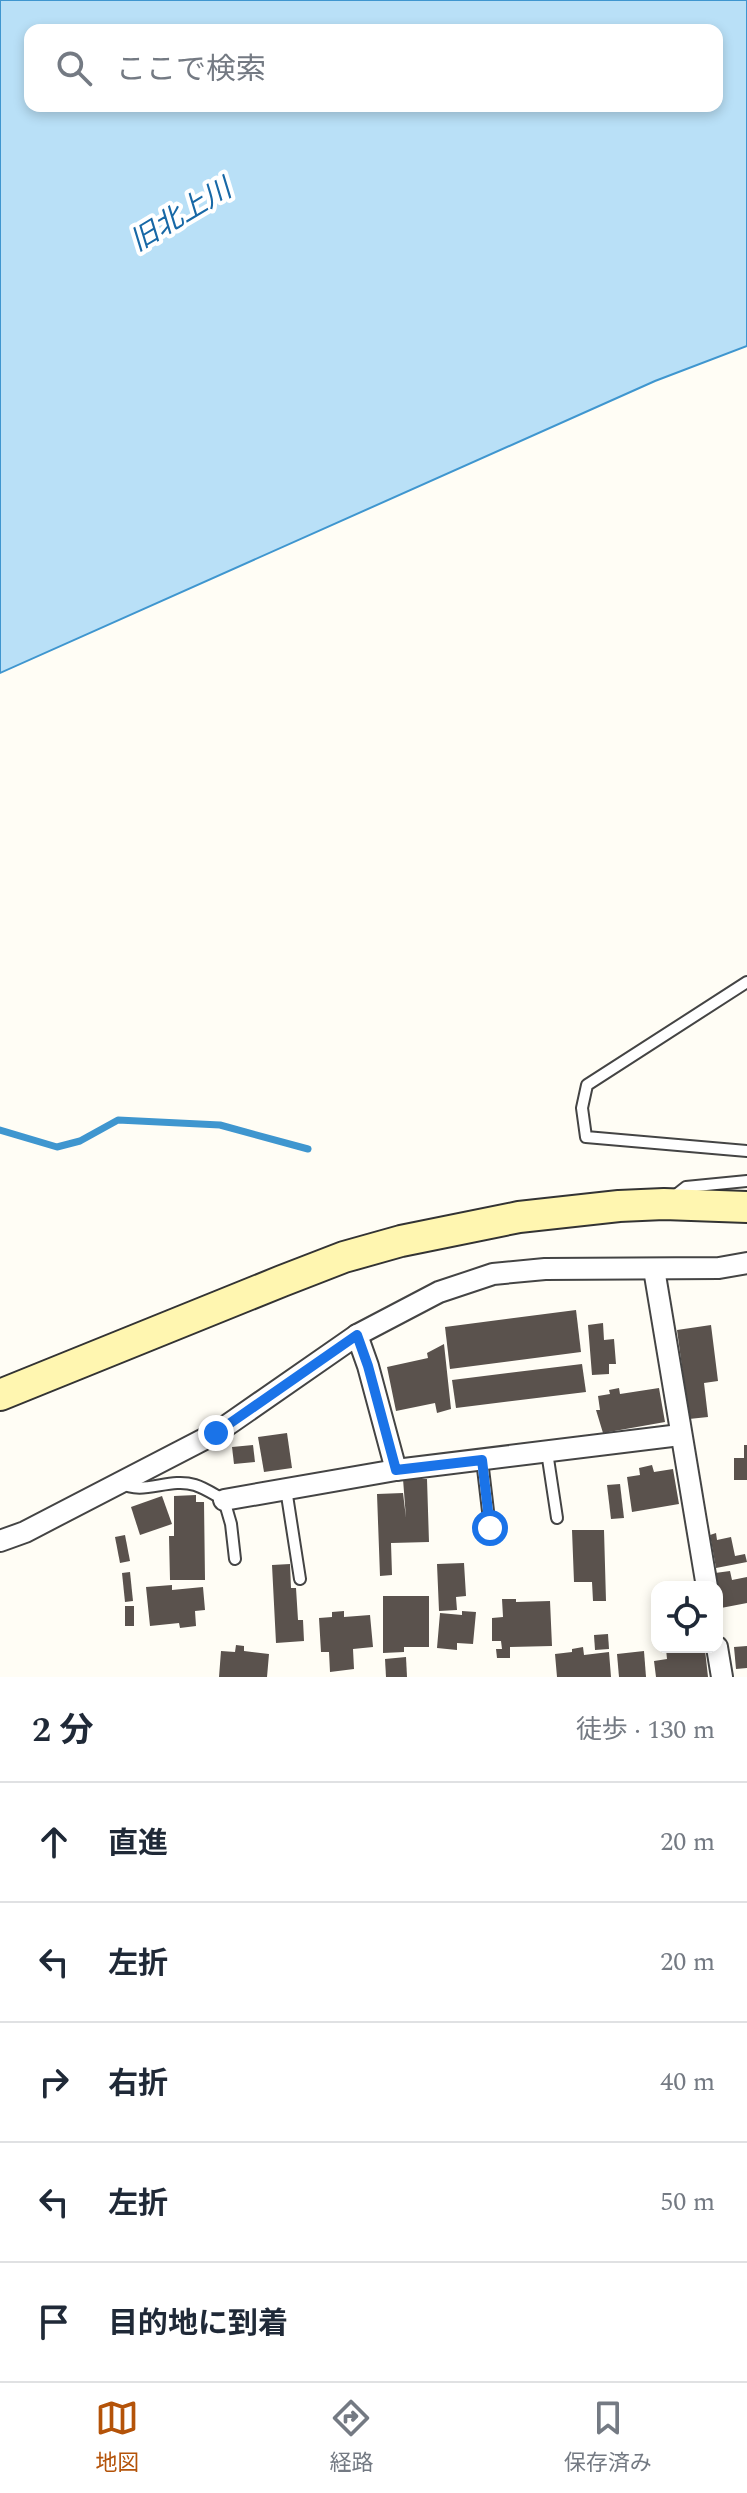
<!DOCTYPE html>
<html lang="ja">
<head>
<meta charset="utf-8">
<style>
	body { margin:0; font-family:Spectral,"Noto Sans JP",serif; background:#f6f6f7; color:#1f2937 }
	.controls { position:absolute; right:24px; bottom:24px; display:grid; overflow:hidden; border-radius:16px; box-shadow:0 4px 12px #0003 }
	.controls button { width:72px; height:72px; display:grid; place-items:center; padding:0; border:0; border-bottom:2px solid #e0e1e3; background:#fff; color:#1f2937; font:40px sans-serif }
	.stop { position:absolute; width:24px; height:24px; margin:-18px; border:6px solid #1a73e8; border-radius:50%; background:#fff }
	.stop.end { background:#1a73e8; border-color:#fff; box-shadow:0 2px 8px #0008 }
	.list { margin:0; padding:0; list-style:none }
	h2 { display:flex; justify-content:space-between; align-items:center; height:104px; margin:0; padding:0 32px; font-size:34px }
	h2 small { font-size:26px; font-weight:400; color:#747a83 }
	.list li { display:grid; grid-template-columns:52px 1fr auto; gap:24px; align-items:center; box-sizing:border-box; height:120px; padding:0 32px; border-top:2px solid #e0e1e3 }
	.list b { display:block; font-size:30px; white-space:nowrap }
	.list em { font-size:26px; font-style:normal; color:#747a83 }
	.icon { flex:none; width:44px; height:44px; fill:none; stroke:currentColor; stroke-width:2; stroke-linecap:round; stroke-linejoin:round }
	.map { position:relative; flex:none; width:747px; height:1677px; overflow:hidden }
	.search { position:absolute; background:#fff; box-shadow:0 4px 12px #0003; left:24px; right:24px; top:24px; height:88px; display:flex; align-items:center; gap:20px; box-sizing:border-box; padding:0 28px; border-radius:16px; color:#747a83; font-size:30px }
	.sheet { height:704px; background:#fff }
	nav { display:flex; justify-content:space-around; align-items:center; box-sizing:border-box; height:112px; border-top:2px solid #e0e1e3; background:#fff; font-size:22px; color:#747a83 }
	nav a { display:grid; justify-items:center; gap:4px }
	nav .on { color:#b45309 }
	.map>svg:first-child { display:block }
	.water { fill:#b9e0f7; stroke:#3f96cf; stroke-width:2; fill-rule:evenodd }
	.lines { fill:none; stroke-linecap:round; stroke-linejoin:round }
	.stream { stroke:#3f96cf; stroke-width:7 }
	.building { fill:#5a524d }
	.lane-casing { stroke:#444; stroke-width:14 }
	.street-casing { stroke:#444; stroke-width:24 }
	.secondary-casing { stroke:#333; stroke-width:34 }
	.lane { stroke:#fff; stroke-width:10 }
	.street { stroke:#fff; stroke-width:20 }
	.secondary { stroke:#fff6b0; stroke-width:30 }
	.route { stroke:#1a73e8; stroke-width:10 }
	.labels { text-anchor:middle; stroke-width:8; stroke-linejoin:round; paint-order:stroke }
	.water-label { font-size:28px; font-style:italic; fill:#1768a6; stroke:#fff }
</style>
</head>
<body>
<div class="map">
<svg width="747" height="1677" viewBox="0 0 747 1677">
	<rect width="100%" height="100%" fill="#fffdf5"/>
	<!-- water -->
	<path class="water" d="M 0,0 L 747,0 L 747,346 L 655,381 L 0,673 ZM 30,30 L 717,30 L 717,106 L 30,106 Z"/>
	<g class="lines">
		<!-- stream -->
		<path class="stream" d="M 0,1130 L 57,1147 L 80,1141 L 118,1120 L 220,1125 L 308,1149"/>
	</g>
	<!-- building -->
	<g class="building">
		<path d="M 576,1310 L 581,1352 L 450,1369 L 445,1327 Z"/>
		<path d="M 603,1323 L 604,1340 L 614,1339 L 616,1364 L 609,1364 L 609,1374 L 592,1375 L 588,1325 Z"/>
		<path d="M 711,1325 L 718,1381 L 704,1383 L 708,1417 L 689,1419 L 677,1330 Z"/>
		<path d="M 444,1344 L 451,1409 L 437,1413 L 435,1403 L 396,1411 L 387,1367 L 428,1358 L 427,1353 Z"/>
		<path d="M 582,1364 L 586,1392 L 456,1408 L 452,1380 Z"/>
		<path d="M 619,1388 L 620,1394 L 659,1388 L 665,1422 L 603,1433 L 596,1410 L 600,1410 L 598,1396 L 610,1394 L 609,1390 Z"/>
		<path d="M 287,1433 L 292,1468 L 264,1472 L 258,1437 Z"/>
		<path d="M 253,1445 L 255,1462 L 234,1464 L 232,1447 Z"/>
		<path d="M 744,1445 L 747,1445 L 747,1480 L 734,1480 L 734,1458 L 744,1458 Z"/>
		<path d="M 652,1465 L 654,1472 L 673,1469 L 679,1504 L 632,1512 L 627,1477 L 640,1475 L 639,1468 Z"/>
		<path d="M 403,1479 L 427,1479 L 429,1542 L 391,1543 L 392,1575 L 380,1576 L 377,1494 L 403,1493 L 406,1518 Z"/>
		<path d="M 620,1484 L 624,1518 L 611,1519 L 607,1485 Z"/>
		<path d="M 196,1495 L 196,1502 L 204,1502 L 205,1580 L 170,1580 L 169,1536 L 174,1536 L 174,1496 Z"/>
		<path d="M 162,1496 L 172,1524 L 140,1535 L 131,1507 Z"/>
		<path d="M 572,1530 L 604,1530 L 606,1601 L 593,1601 L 592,1582 L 574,1582 Z"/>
		<path d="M 716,1533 L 717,1540 L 731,1537 L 735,1556 L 745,1554 L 747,1562 L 716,1568 L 710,1535 Z"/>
		<path d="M 125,1535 L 130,1561 L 120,1563 L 115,1537 Z"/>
		<path d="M 464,1563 L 466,1596 L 456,1597 L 457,1610 L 439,1611 L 437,1564 Z"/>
		<path d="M 290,1564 L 291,1588 L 296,1588 L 298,1620 L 303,1620 L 304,1641 L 276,1643 L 272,1565 Z"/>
		<path d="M 730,1571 L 732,1580 L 747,1577 L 747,1603 L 721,1608 L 715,1573 Z"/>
		<path d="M 130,1572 L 133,1601 L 125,1602 L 122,1573 Z"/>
		<path d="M 172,1585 L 172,1590 L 203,1587 L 205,1610 L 195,1611 L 196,1626 L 180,1628 L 179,1623 L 150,1626 L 146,1587 Z"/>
		<path d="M 383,1596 L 429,1596 L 429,1647 L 404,1647 L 404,1652 L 383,1653 Z"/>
		<path d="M 502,1599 L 516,1599 L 516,1602 L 550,1601 L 552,1646 L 510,1647 L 510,1658 L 497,1658 L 496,1649 L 502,1649 L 501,1641 L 492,1641 L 492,1618 L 503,1617 Z"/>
		<rect x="125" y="1606" width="9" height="20"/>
		<path d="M 344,1611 L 344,1617 L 370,1615 L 373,1647 L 353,1649 L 354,1669 L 330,1672 L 329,1652 L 321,1652 L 319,1618 L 332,1617 L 332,1612 Z"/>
		<path d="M 462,1611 L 476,1612 L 473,1644 L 457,1643 L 457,1650 L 437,1648 L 440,1613 L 462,1615 Z"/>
		<path d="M 608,1634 L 609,1649 L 595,1650 L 594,1635 Z"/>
		<path d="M 236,1645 L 244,1646 L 244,1651 L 269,1654 L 267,1677 L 219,1677 L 221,1651 L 235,1652 Z"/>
		<path d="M 747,1646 L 747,1668 L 736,1669 L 734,1647 Z"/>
		<path d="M 583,1647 L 584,1655 L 609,1652 L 611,1677 L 557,1677 L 555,1654 L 572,1652 L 572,1649 Z"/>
		<path d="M 677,1648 L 677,1652 L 705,1650 L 708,1677 L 656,1677 L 654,1661 L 667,1659 L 666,1649 Z"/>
		<path d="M 644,1651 L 646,1677 L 619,1677 L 617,1654 Z"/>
		<path d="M 406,1657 L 407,1677 L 386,1677 L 385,1659 Z"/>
	</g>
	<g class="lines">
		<!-- lane casing -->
		<g class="lane-casing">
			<g id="lane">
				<path d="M 747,982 L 587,1085 L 582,1108 L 586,1137 L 747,1151"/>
				<path d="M 672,1198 L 686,1187 L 747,1181"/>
				<path d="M 547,1452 L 557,1518"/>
				<path d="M 482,1460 L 490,1528"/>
				<path d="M 121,1483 C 143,1496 169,1477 195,1485 C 205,1488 215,1495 224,1500 L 231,1524 L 235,1559"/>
				<path d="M 286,1489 L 300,1579"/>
			</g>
		</g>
		<!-- street casing -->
		<g class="street-casing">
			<g id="street">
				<path d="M 654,1269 L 707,1587"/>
				<path d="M 357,1335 L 368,1366 L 396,1470"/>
				<path d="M 224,1500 L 396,1470 L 680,1435"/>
				<path d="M 0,1541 L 25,1532 L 216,1433 L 357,1335 L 439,1292 L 493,1274 L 545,1269 L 719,1268 L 747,1263"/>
				<path d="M 717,1647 L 722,1677"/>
			</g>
		</g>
		<!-- secondary casing -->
		<g class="secondary-casing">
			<path id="secondary" d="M 0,1395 L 282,1281 L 344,1257 L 401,1241 L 519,1217 L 619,1206 L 664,1204 L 747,1207"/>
		</g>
		<!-- lane -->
		<use href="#lane" class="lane"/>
		<!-- street -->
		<use href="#street" class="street"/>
		<!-- secondary -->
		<use href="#secondary" class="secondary"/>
	</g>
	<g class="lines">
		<!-- route -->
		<path class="route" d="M 216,1433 L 357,1335 L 368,1366 L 396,1470 L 482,1460 L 490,1528"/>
	</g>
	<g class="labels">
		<!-- water labels -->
		<g class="water-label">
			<text transform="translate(180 214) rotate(-31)" y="10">旧北上川</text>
		</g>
	</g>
</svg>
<div class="controls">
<button><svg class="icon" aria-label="locate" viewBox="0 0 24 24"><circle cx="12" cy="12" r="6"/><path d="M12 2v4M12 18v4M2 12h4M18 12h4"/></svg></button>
</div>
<div class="stop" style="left:490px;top:1528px"></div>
<div class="stop end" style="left:216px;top:1433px"></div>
<div class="search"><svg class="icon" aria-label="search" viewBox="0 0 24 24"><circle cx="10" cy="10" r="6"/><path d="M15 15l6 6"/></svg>ここで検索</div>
</div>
<section class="sheet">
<h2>2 分<small>徒歩 · 130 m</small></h2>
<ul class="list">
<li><svg class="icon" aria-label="ahead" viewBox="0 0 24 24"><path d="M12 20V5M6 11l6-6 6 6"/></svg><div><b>直進</b></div><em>20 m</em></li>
<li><svg class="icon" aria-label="left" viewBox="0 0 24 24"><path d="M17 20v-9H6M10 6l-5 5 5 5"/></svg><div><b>左折</b></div><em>20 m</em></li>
<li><svg class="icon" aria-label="right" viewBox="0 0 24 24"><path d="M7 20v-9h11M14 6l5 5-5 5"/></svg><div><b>右折</b></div><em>40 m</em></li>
<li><svg class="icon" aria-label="left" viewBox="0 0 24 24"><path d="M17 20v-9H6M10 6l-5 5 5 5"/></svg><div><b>左折</b></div><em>50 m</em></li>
<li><svg class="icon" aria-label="arrive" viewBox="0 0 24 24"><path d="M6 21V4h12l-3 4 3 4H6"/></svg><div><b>目的地に到着</b></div></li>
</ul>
</section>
<nav>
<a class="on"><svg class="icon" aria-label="map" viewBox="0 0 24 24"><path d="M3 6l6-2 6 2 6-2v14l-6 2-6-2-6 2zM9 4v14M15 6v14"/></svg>地図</a>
<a><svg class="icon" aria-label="directions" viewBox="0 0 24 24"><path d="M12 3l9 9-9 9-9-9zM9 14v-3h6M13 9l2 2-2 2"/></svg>経路</a>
<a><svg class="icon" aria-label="saved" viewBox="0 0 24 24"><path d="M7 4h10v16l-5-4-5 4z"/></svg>保存済み</a>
</nav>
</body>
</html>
